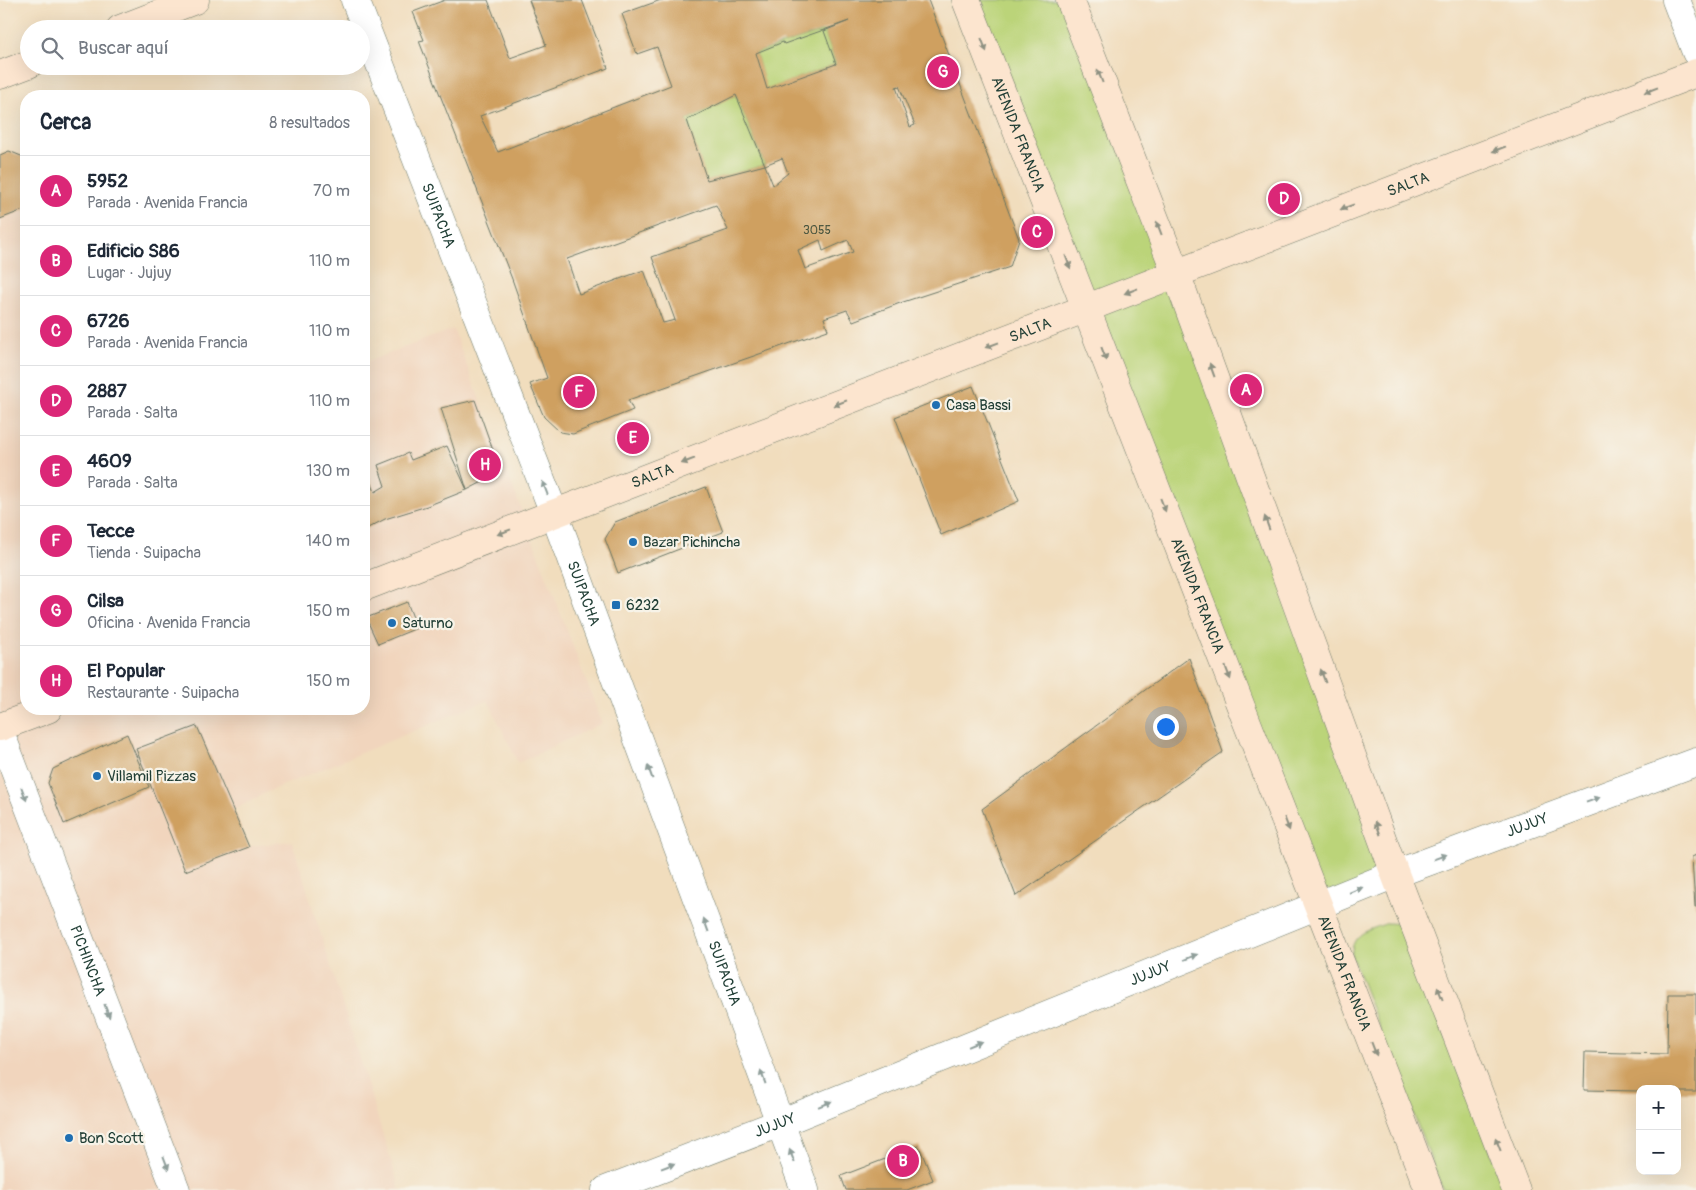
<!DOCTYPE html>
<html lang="es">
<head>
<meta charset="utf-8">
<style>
	body { margin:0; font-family:Pangolin,sans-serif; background:#f2f2f3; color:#1f2937 }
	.controls { position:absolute; right:15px; bottom:15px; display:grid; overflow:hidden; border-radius:10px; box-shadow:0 5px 20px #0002 }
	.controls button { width:45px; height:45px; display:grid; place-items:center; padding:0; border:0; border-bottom:1px solid #e0e1e3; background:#fff; color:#1f2937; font:25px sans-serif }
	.you { position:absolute; left:1165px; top:726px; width:18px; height:18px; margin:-12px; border:4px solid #fff; border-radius:50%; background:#1a73e8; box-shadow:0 0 0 8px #1a73e833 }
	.badge { display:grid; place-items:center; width:32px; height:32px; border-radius:50%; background:#db2777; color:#fff; font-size:16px; font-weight:700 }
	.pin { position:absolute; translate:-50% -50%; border:2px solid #fff; box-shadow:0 1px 5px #0006 }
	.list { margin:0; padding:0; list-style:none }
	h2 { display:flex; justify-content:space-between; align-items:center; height:65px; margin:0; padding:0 20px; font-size:21px }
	h2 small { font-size:16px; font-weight:400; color:#747a83 }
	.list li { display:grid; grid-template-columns:32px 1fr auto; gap:15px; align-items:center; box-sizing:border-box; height:70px; padding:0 20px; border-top:1px solid #e0e1e3 }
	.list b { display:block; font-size:19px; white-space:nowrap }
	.list p { margin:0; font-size:16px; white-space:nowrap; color:#747a83 }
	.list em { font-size:16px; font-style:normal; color:#747a83 }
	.icon { flex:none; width:28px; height:28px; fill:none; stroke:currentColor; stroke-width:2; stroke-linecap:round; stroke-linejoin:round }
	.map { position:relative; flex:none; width:1696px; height:1190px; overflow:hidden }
	.search { position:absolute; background:#fff; box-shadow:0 5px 20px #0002; left:20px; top:20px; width:350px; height:55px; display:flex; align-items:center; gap:12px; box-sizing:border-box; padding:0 18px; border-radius:28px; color:#747a83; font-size:19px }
	.panel { position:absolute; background:#fff; box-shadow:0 5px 20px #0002; left:20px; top:90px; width:350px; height:625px; border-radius:20px }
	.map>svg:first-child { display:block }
	.built { fill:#f1d5bd }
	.green { fill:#bbd479; stroke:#6d8856 }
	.building { fill:#cfa061; fill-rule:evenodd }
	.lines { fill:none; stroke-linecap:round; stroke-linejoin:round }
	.street-casing { stroke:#687564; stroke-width:29 }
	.secondary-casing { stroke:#687564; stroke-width:29 }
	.street { stroke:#fff; stroke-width:28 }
	.secondary { stroke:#fce5cf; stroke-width:28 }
	.oneway { fill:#8e9182 }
	.oneway2 { fill:#8f9e9a }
	.poi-dot { fill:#1f6fb2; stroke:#f7f3e8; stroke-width:2 }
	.labels { text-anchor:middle; stroke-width:4.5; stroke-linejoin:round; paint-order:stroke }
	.number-label { font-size:12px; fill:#4b563f }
	.street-label { font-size:15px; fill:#1f3d34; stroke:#f7f3e8 }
	.poi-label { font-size:15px; fill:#1f3d34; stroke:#f7f3e8; text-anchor:start }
</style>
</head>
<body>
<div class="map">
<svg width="1696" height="1190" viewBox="0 0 1696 1190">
	<rect width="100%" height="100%" fill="#f7f3e8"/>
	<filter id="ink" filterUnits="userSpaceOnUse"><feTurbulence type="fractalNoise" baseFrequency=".02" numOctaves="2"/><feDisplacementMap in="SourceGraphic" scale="10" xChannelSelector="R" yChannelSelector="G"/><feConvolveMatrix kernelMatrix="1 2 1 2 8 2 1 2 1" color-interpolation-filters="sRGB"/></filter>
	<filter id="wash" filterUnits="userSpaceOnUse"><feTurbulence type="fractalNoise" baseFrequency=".0096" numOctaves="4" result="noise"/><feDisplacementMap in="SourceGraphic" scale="20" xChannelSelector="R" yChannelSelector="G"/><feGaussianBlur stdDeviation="1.12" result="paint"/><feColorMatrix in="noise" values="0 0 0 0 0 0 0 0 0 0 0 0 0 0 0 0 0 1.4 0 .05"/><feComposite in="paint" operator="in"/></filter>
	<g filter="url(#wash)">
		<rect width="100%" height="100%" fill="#f1ddbd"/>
		<!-- built -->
		<path class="built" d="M 26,209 L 26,709 L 364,709 L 364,363 L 453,329 L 602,723 L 518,763 L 488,700 L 267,792 L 234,810 L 249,846 L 292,841 L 400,1190 L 0,1190 L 0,219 Z"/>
		<!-- green -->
		<g class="green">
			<path d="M 966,0 L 1070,0 L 1395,874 L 1318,905 Z"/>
			<path d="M 824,31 L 836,64 L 766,90 L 756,53 Z"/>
			<path d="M 736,95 L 765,165 L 706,181 L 687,120 Z"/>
			<path d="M 1388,923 L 1400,924 L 1506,1190 L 1443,1190 L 1352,957 C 1350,933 1369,930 1388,923 Z"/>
		</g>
		<g id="blocks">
			<!-- building -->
			<g class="building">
				<path d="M 445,0 L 488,0 L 510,58 L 546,45 L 529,0 L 582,0 L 608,68 L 480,116 L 498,152 L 671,85 L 657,47 L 637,54 L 622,14 L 661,0 L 928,0 L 1019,239 L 1010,267 L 900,303 L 853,321 L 847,310 L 824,318 L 828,330 L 628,400 L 633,410 L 573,434 L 560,432 L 544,417 L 530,384 L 547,378 L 512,279 L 419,41 L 424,40 L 413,12 ZM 849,21 L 824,31 L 836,64 L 767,89 L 756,53 L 783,42 L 784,44 ZM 899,86 L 915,125 L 910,127 L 896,87 ZM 736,95 L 765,165 L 782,158 L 788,173 L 773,185 L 765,165 L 707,180 L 687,120 ZM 716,205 L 728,230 L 652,257 L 675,320 L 663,323 L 644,270 L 579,294 L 567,259 ZM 820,240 L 823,251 L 848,240 L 853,252 L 805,269 L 798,250 Z"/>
				<path d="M 9,151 L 26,158 L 26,209 L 0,219 L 0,155 Z"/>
				<path d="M 973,386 L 1019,501 L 941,535 L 895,417 Z"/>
				<path d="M 475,400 L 500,470 L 494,476 L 467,490 L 427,506 L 385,519 L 364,530 L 364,463 L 375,492 L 385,486 L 378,465 L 408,453 L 411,460 L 447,446 L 467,490 L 441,408 Z"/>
				<path d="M 706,487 L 723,532 L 618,573 L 605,539 L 615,522 Z"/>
				<path d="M 407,602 L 417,628 L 378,644 L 366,618 Z"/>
				<path d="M 1189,658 L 1223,752 L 1016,896 L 982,809 Z"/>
				<path d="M 197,726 L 249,847 L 185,871 L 136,749 Z"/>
				<path d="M 127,734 L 149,787 L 64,824 L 48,783 L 53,769 Z"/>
				<path d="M 1696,855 L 1696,907 L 1695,907 L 1692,857 Z"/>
				<path d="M 1668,994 L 1696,994 L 1696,1092 L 1677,1092 L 1677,1089 L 1640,1089 L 1640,1091 L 1584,1090 L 1585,1052 L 1667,1054 Z"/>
				<path d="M 919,1146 L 933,1180 L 907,1190 L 846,1190 L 841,1176 Z"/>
			</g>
		</g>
	</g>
	<g filter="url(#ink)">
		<use href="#blocks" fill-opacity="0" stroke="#687564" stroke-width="1"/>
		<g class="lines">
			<!-- street casing -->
			<g class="street-casing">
				<g id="street">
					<path id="s1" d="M 355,0 L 554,513 L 805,1190"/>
					<path d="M 1676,0 L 1696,52"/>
					<path id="s2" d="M 0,732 L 176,1190"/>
					<path id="s3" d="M 606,1190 L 780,1123 L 1395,874 L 1696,762"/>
				</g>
			</g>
			<!-- secondary casing -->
			<g class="secondary-casing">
				<g id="secondary">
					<path id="s4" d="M 966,0 L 1429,1190"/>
					<path d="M 1070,0 L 1176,273 L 1395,874 L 1516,1190"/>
					<path d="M 120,29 L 195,0"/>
					<path d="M 0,75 L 29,64"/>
					<path id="s5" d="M 364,587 L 1696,73"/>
					<path d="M 0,727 L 48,709"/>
				</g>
			</g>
			<!-- street -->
			<use href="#street" class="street"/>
			<!-- secondary -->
			<use href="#secondary" class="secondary"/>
		</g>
		<!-- one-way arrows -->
		<defs><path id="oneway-solid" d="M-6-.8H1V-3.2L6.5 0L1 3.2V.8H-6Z" transform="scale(1.25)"/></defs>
		<g class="oneway">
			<use href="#oneway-solid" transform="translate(984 45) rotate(69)"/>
			<use href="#oneway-solid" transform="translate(1100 76) rotate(-111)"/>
			<use href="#oneway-solid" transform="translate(1651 90) rotate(159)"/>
			<use href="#oneway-solid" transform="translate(1499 149) rotate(159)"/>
			<use href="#oneway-solid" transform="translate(1347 207) rotate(159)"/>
			<use href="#oneway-solid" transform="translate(1159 228) rotate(-111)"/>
			<use href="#oneway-solid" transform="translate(1068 262) rotate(69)"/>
			<use href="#oneway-solid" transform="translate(1131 291) rotate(159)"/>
			<use href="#oneway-solid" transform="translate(992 345) rotate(159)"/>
			<use href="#oneway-solid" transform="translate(1104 354) rotate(69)"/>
			<use href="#oneway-solid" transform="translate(1212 370) rotate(-110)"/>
			<use href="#oneway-solid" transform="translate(840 403) rotate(159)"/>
			<use href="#oneway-solid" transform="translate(688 461) rotate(159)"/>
			<use href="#oneway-solid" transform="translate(1163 505) rotate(69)"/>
			<use href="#oneway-solid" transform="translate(1267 523) rotate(-110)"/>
			<use href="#oneway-solid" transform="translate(504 532) rotate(159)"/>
			<use href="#oneway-solid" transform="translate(1228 673) rotate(69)"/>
			<use href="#oneway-solid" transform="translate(1323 676) rotate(-110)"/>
			<use href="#oneway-solid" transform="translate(1287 824) rotate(69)"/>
			<use href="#oneway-solid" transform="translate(1378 828) rotate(-110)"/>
			<use href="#oneway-solid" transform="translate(1440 993) rotate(-111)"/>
			<use href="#oneway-solid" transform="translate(1374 1049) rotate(69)"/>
			<use href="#oneway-solid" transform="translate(1498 1144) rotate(-111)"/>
		</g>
		<g class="oneway2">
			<use href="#oneway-solid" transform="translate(545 488) rotate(-111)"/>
			<use href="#oneway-solid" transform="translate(650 772) rotate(-110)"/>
			<use href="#oneway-solid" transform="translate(24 794) rotate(69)"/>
			<use href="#oneway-solid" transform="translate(1593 800) rotate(-20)"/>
			<use href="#oneway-solid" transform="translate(1440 857) rotate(-20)"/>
			<use href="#oneway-solid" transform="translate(1356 890) rotate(-22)"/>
			<use href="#oneway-solid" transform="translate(706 925) rotate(-110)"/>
			<use href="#oneway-solid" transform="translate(1191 957) rotate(-22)"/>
			<use href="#oneway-solid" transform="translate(107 1011) rotate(69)"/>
			<use href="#oneway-solid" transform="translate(975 1044) rotate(-22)"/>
			<use href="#oneway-solid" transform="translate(763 1077) rotate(-110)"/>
			<use href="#oneway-solid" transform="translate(825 1104) rotate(-22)"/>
			<use href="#oneway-solid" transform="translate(792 1156) rotate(-111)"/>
			<use href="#oneway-solid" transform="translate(166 1163) rotate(69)"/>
			<use href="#oneway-solid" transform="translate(668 1166) rotate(-21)"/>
		</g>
	</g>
	<!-- markers -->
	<g class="poi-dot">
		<circle cx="936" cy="405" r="5"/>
		<circle cx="633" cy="542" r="5"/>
		<rect x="611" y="600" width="10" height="10" rx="2.5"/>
		<circle cx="392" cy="623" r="5"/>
		<circle cx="97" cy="776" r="5"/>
		<circle cx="69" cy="1138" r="5"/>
	</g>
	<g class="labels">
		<!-- number labels -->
		<g class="number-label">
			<text x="817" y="234">3055</text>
		</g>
		<!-- street labels -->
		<g class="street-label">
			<text dy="5" stroke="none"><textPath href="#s4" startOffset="144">AVENIDA FRANCIA</textPath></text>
			<text dy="5" stroke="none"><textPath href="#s5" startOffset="1119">SALTA</textPath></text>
			<text dy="5" stroke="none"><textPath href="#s1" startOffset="231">SUIPACHA</textPath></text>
			<text dy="5" stroke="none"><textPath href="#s5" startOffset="714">SALTA</textPath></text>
			<text dy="5" stroke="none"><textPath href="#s5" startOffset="309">SALTA</textPath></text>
			<text dy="5" stroke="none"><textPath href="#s1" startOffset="636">SUIPACHA</textPath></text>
			<text dy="5" stroke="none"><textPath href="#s4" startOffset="639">AVENIDA FRANCIA</textPath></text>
			<text dy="5" stroke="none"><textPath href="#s3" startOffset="991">JUJUY</textPath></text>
			<text dy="5" stroke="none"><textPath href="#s2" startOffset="245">PICHINCHA</textPath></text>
			<text dy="5" stroke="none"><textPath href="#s1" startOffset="1041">SUIPACHA</textPath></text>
			<text dy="5" stroke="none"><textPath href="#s3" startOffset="586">JUJUY</textPath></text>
			<text dy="5" stroke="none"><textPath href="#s4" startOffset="1044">AVENIDA FRANCIA</textPath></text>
			<text dy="5" stroke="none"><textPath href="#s3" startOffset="181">JUJUY</textPath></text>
		</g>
		<!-- poi labels -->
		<g class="poi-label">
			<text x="946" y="410">Casa Bassi</text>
			<text x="643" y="547">Bazar Pichincha</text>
			<text x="626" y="610">6232</text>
			<text x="402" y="628">Saturno</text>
			<text x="107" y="781">Villamil Pizzas</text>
			<text x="79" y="1143">Bon Scott</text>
		</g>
	</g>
</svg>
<div class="controls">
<button>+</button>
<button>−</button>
</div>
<div class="you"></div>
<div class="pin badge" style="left:1246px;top:390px">A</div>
<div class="pin badge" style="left:903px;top:1161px">B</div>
<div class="pin badge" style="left:1037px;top:232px">C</div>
<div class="pin badge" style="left:1284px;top:199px">D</div>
<div class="pin badge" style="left:633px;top:438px">E</div>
<div class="pin badge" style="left:579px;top:392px">F</div>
<div class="pin badge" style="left:943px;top:72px">G</div>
<div class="pin badge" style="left:485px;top:465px">H</div>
<div class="search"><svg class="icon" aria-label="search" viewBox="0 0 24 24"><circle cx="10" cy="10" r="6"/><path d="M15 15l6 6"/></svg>Buscar aquí</div>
<section class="panel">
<h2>Cerca<small>8 resultados</small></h2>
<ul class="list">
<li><span class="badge">A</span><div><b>5952</b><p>Parada · Avenida Francia</p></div><em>70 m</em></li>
<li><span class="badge">B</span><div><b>Edificio S86</b><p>Lugar · Jujuy</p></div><em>110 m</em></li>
<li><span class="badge">C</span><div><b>6726</b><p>Parada · Avenida Francia</p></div><em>110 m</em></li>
<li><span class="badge">D</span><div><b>2887</b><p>Parada · Salta</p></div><em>110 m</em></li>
<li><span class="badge">E</span><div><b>4609</b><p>Parada · Salta</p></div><em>130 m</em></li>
<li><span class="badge">F</span><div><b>Tecce</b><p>Tienda · Suipacha</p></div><em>140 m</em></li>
<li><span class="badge">G</span><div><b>Cilsa</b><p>Oficina · Avenida Francia</p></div><em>150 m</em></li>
<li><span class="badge">H</span><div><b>El Popular</b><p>Restaurante · Suipacha</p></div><em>150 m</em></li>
</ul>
</section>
</div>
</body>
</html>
